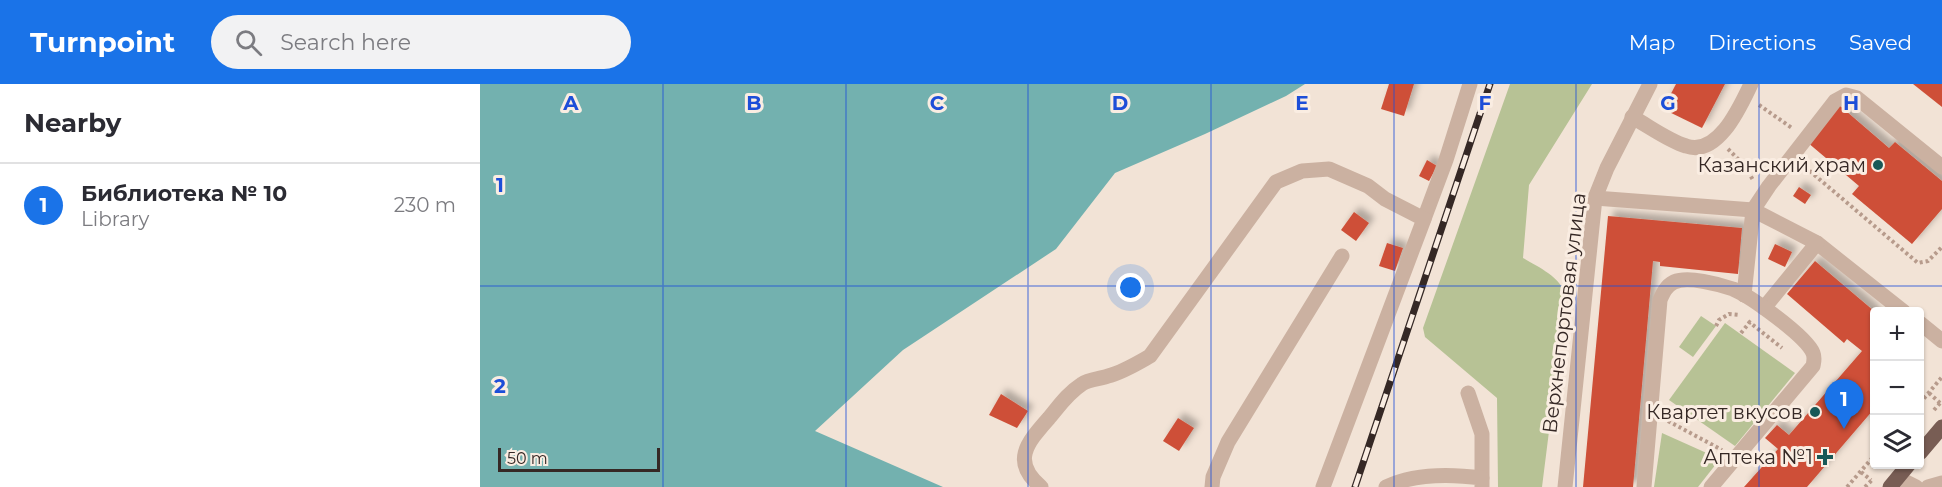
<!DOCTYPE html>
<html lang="en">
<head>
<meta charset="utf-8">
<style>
	body { margin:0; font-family:Montserrat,sans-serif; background:#f2f2f3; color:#2b2b33 }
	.controls { position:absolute; right:18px; bottom:18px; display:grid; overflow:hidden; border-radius:6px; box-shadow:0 2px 4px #0004 }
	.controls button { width:54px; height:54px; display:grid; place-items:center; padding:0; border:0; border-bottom:2px solid #e1e1e2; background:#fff; color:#2b2b33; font:30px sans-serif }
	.scale { position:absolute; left:18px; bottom:15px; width:162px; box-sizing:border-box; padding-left:6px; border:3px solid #352825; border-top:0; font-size:16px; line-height:21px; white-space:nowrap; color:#352825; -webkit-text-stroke:4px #faede2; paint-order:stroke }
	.you { position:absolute; left:651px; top:204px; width:21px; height:21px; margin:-15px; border:4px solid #fff; border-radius:50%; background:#1a73e8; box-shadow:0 0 0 9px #1a73e833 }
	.badge { display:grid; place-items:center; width:39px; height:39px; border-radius:50%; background:#1a73e8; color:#fff; font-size:20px; font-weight:700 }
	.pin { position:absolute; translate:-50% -50px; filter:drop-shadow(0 2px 3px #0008) }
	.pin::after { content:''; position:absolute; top:32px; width:21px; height:18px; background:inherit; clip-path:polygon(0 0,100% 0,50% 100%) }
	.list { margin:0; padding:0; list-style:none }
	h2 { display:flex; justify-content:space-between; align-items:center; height:78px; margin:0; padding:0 24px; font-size:26px }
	h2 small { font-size:20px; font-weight:400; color:#7c7c81 }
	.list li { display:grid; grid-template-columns:39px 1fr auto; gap:18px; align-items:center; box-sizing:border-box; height:84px; padding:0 24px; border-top:2px solid #e1e1e2 }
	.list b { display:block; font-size:22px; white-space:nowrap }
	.list p { margin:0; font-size:20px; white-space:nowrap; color:#7c7c81 }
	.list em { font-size:20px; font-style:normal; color:#7c7c81 }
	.icon { flex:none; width:33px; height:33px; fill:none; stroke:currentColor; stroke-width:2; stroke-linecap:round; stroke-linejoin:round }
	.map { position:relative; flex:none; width:1462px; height:403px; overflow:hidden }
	header { display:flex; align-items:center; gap:36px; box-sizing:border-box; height:84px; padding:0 30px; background:#1a73e8; color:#fff }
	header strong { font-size:28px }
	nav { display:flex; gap:33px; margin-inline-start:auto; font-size:21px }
	.search { width:420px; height:54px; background:#f2f2f3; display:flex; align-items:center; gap:15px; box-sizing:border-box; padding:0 21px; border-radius:33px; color:#7c7c81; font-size:22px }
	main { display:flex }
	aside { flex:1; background:#fff }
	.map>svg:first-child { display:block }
	.green { fill:#b7c295 }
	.water { fill:#73b1af }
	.building { fill:#ce5038; filter:url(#shadow) }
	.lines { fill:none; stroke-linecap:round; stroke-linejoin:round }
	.path { stroke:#b79b8c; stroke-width:4; stroke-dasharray:3 3; stroke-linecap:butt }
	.minor { stroke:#cbb1a1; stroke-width:15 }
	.major { stroke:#785d54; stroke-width:15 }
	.rail-casing { stroke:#352825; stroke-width:7 }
	.rail { stroke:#faede2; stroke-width:4.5; stroke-dasharray:14; stroke-linecap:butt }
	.grid { fill:none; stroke:#1d4ed8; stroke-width:1.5; stroke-opacity:0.55 }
	.poi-dot { fill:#185857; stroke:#faede2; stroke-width:2 }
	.labels { text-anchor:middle; stroke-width:6; stroke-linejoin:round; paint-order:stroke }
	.poi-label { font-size:20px; fill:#352825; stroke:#faede2; text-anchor:end }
	.street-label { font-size:20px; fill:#352825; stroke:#faede2 }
	.grid-label { font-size:20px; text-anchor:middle; font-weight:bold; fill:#1d4ed8; stroke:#faede2; stroke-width:6; stroke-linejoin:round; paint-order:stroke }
</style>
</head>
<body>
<header>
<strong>Turnpoint</strong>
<div class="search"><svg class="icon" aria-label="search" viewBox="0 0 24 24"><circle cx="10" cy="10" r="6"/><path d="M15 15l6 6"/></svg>Search here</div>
<nav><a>Map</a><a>Directions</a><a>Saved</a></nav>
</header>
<main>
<aside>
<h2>Nearby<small></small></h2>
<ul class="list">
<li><span class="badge">1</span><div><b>Библиотека № 10</b><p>Library</p></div><em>230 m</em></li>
</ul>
</aside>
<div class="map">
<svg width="1462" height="403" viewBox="0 0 1462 403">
	<defs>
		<filter id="shadow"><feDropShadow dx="5.5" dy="-5.5" stdDeviation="3" flood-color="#0004"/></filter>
	</defs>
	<rect width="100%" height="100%" fill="#f2e3d6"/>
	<!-- green -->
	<g class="green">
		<path d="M 1030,0 L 1112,0 L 1049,101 L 1043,174 C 1058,183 1081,193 1086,212 L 1062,403 L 1018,403 L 1017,314 L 945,253 L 943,244 Z"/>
		<path d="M 1221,232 L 1236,242 L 1213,273 L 1199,263 Z"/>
		<path d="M 1245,239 L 1315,289 L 1255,362 L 1189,316 Z"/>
		<path d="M 1182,349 L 1240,375 L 1218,403 L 1174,403 Z"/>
	</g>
	<!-- water -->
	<path class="water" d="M 0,0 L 825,0 L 806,12 L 725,50 L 635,89 L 576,165 L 423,266 L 335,347 L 463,403 L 0,403 Z"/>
	<!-- building -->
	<g class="building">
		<path d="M 909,0 L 934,0 L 924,32 L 901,25 Z"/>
		<path d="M 1196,0 L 1245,0 L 1222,44 L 1183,25 Z"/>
		<path d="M 1433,0 L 1462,0 L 1462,23 Z"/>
		<path d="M 1359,21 L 1409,64 L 1415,58 L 1462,97 L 1462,125 L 1432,160 L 1372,110 L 1379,102 L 1327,58 Z"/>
		<path d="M 947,76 L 957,82 L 949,97 L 939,92 Z"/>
		<path d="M 1319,103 L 1331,111 L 1325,120 L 1313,112 Z"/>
		<path d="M 874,128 L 889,139 L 876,157 L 861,146 Z"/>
		<path d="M 1128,132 L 1262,144 L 1258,190 L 1180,182 L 1180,178 L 1173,177 L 1153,403 L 1103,403 Z"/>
		<path d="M 907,159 L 923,164 L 915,187 L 899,182 Z"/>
		<path d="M 1295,160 L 1312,168 L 1305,183 L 1288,175 Z"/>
		<path d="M 1335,177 L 1394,227 L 1394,325 L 1327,403 L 1264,403 L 1298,365 L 1285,354 L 1297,341 L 1309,351 L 1382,267 L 1367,255 L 1364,259 L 1307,210 Z"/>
		<path d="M 521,310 L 548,327 L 537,344 L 509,331 Z"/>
		<path d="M 698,334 L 714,344 L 699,367 L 683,357 Z"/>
	</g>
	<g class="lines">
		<!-- path -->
		<g class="path">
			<path d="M 1279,21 L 1312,44"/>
			<path d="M 1248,65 L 1265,82 L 1273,96"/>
			<path d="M 1325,83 L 1438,179 L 1448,177 L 1462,163"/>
			<path d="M 1268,237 L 1302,264"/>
			<path d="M 1236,242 L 1239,236 L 1249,230 L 1259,231"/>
			<path d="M 1261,249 L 1270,238"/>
			<path d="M 1449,309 L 1460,319"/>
			<path d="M 1440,319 L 1462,293"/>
			<path d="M 1454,326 L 1462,317"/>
			<path d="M 1188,337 L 1242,366"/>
			<path d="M 1381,388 L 1391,396"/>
			<path d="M 1367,403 L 1394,372"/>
			<path d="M 1385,403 L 1393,395"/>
		</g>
		<!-- minor -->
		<g class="minor">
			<path d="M 1152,33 C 1169,42 1187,56 1206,62 C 1238,73 1260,23 1271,0"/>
			<path d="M 1115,114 L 1273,126 L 1337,159 L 1424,228"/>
			<path d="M 944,135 L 966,76 L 990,0"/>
			<path d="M 1264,211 L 1273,126 L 1289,102 L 1355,17 L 1366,11 L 1377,14 L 1462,83"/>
			<path d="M 1284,224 L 1337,159"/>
			<path d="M 1440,239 L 1462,257"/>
			<path d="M 988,309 L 1002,350 L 1002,394"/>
			<path d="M 1418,394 L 1436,403"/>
			<path d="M 561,403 C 530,377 548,358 569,334 C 579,322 588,309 602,300 C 609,295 620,295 628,292 C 643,288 656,280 670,272 L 796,98 L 822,87 L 849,85 L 888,102 L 905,115 L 944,135 L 843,403"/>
			<path d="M 732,403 L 733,393 L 748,358 L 862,172"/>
			<path d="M 906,403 C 935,389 972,390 1002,394 L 1002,403"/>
			<path d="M 1085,403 L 1115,114 L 1127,84 L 1170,0"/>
			<path d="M 1164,403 L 1180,216 C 1183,209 1186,202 1194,198 C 1208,192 1238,200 1253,205 C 1270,212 1326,252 1333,269 C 1335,274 1334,277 1333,282 L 1231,403"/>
			<path d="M 1448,403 L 1462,399"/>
		</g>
		<!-- major -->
		<g class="major">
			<path d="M 1440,369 L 1462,343"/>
			<path d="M 1410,403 L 1429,380"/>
		</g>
		<!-- rail casing -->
		<g class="rail-casing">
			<path id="rail" d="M 875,403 L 1010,0"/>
		</g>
		<!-- rail -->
		<use href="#rail" class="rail"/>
	</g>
	<!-- grid -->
	<path class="grid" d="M 183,0 L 183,403M 366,0 L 366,403M 548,0 L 548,403M 731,0 L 731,403M 914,0 L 914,403M 1096,0 L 1096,403M 1279,0 L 1279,403M 0,202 L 1462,202"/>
	<!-- markers -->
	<g class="poi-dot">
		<circle cx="1398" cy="81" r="6"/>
		<circle cx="1335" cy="328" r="6"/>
		<path d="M1342 364h6v6h6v6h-6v6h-6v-6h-6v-6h6z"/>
	</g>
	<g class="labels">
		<!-- poi labels -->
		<g class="poi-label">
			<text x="1386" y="88">Казанский храм</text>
			<text x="1323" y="335">Квартет вкусов</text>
			<text x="1333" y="380">Аптека №1</text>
		</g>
		<!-- street labels -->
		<g class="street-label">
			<text transform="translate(1084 229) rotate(-83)" y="7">Верхнепортовая улица</text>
		</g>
	</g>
	<g class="grid-label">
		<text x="91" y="26">A</text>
		<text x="274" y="26">B</text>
		<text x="457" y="26">C</text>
		<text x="640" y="26">D</text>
		<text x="822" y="26">E</text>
		<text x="1005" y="26">F</text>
		<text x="1188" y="26">G</text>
		<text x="1371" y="26">H</text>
		<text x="20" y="108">1</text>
		<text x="20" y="309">2</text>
	</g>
</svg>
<div class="controls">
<button>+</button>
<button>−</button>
<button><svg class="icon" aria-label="layers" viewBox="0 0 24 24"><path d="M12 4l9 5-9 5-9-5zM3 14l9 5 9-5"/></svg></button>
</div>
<div class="scale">50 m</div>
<div class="you"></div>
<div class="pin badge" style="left:1364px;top:345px">1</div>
</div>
</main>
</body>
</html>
